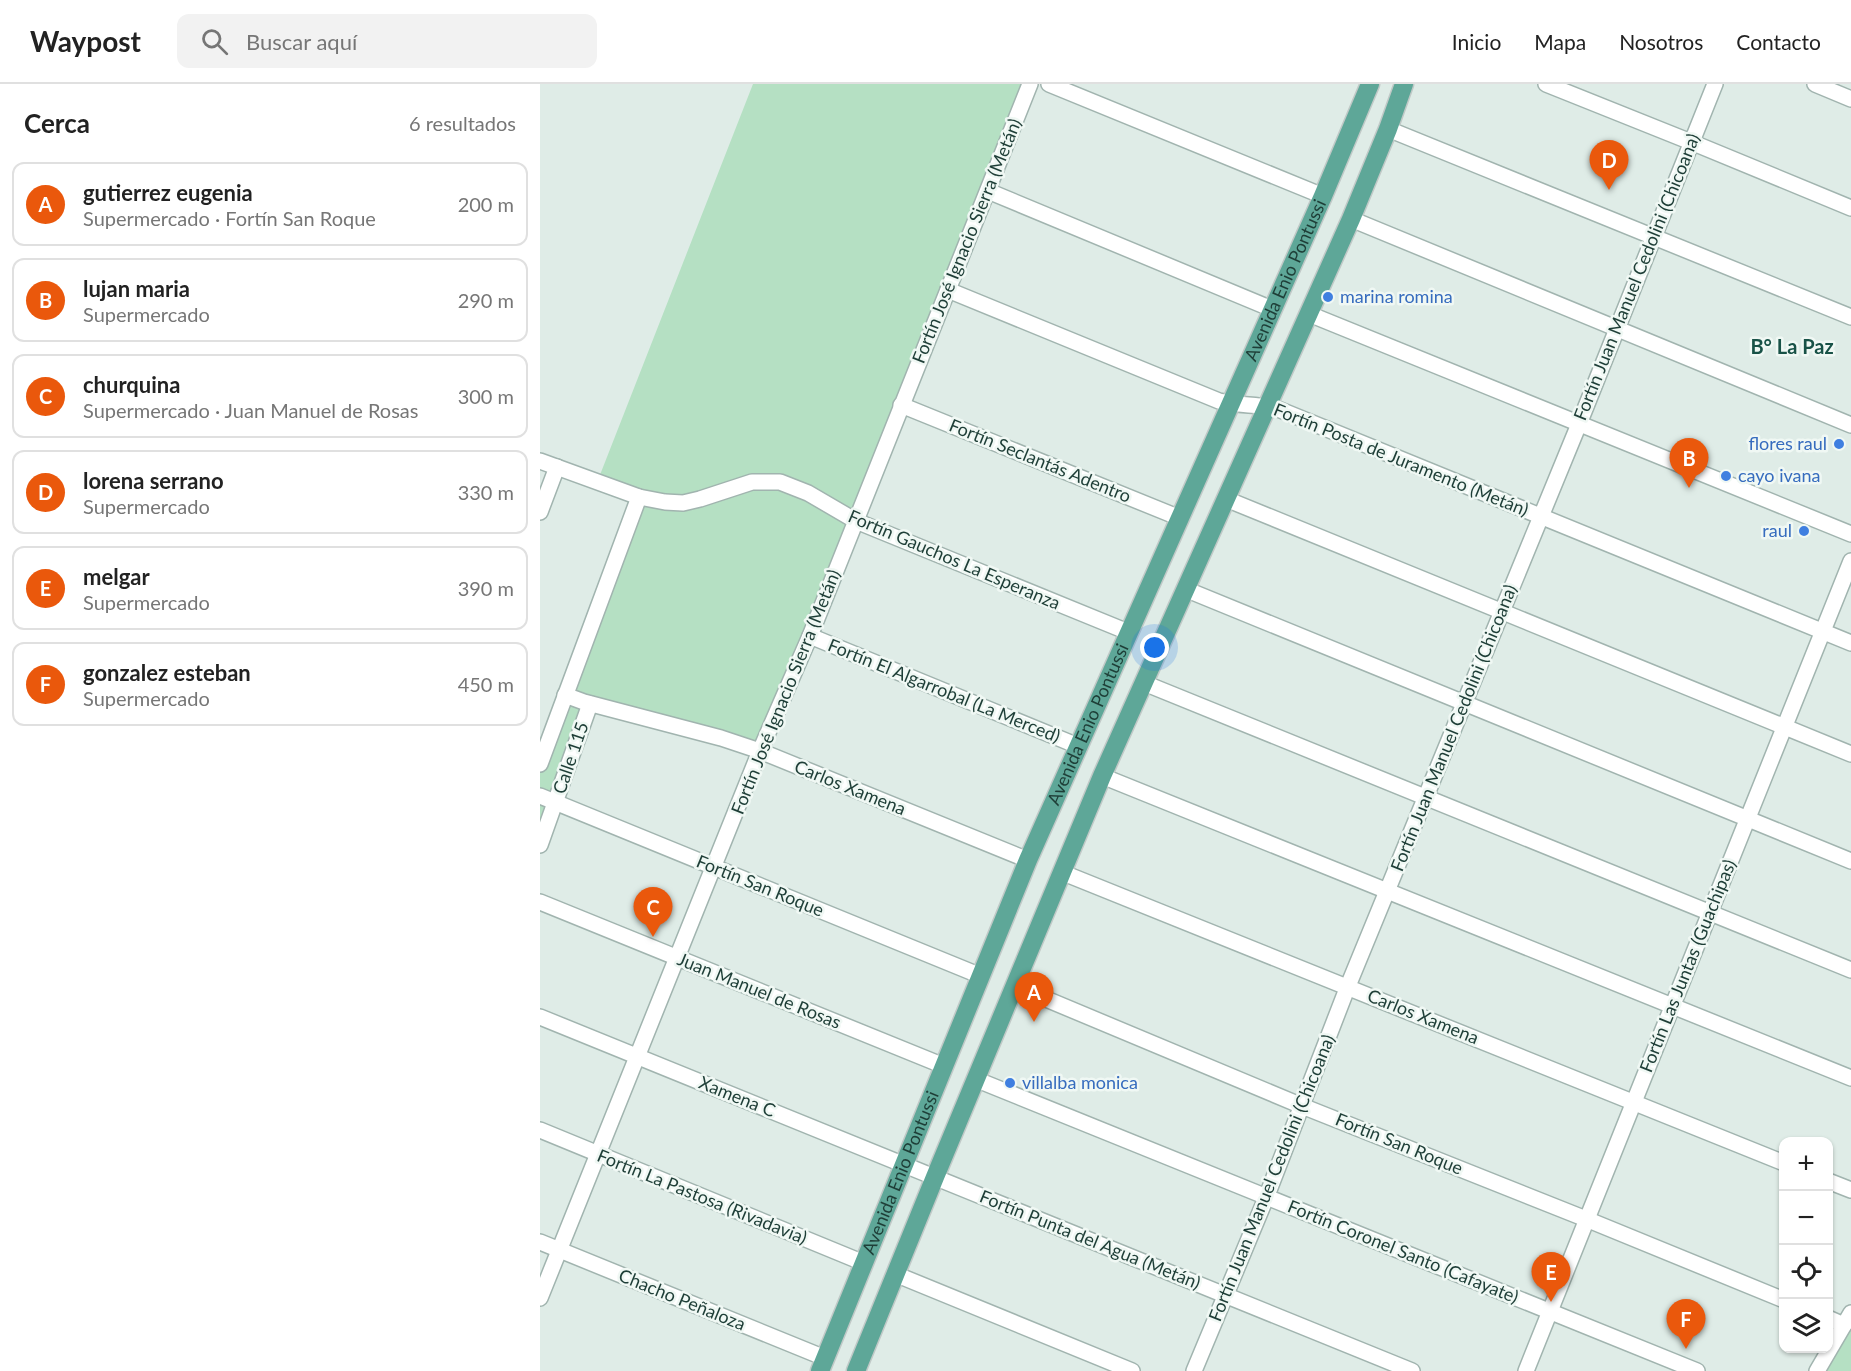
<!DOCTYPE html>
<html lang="es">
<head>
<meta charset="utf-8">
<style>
	body { margin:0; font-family:Lato,sans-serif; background:#f2f2f2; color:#222 }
	.controls { position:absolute; right:18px; bottom:18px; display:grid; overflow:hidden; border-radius:12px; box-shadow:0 2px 4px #0004 }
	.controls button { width:54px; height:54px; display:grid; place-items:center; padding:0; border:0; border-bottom:2px solid #e0e0e0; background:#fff; color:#222; font:30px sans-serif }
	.you { position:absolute; left:615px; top:564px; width:21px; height:21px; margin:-15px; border:4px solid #fff; border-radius:50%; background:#1a73e8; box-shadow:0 0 0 9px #1a73e833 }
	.badge { display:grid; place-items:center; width:39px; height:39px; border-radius:50%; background:#ea580c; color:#fff; font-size:20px; font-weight:700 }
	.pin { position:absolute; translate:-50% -50px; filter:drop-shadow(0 2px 3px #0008) }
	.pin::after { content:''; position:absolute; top:32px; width:21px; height:18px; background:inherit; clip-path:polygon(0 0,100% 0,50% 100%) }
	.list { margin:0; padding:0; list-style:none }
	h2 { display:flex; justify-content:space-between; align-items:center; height:78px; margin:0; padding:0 24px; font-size:26px }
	h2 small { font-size:20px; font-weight:400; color:#767676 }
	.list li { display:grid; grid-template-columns:39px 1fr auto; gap:18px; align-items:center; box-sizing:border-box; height:84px; margin:0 12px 12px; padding:0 12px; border:2px solid #e0e0e0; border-radius:12px }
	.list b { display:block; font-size:22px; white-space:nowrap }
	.list p { margin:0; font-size:20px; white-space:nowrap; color:#767676 }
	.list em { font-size:20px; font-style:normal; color:#767676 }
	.icon { flex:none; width:33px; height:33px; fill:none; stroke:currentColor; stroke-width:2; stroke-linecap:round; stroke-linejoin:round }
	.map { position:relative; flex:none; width:1311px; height:1287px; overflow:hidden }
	header { display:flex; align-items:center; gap:36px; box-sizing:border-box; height:84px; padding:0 30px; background:#fff; border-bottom:2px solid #e0e0e0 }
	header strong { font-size:28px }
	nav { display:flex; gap:33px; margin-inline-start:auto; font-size:21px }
	.search { width:420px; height:54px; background:#f2f2f2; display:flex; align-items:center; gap:15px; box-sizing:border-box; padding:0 21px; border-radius:12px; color:#767676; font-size:22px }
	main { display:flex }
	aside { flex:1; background:#fff }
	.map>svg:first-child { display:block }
	.green { fill:#b5e0c3 }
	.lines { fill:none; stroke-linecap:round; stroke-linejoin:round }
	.street-casing { stroke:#a1b4af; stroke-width:18 }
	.primary-casing { stroke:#c0c9c7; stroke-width:21 }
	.street { stroke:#fff; stroke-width:15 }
	.primary { stroke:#5ea798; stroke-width:18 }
	.shop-dot { fill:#3f7fe0; stroke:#f0f8f4; stroke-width:2 }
	.labels { text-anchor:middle; stroke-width:5; stroke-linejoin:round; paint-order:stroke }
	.street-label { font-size:18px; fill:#1e3e37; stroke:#f0f8f4 }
	.shop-label { font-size:18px; fill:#366cbe; stroke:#f0f8f4; text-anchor:start }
	.neighbourhood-label { font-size:20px; font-weight:bold; fill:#185247; stroke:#f0f8f4 }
</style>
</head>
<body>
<header>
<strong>Waypost</strong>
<div class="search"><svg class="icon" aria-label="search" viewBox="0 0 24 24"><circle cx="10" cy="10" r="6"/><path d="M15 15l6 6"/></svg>Buscar aquí</div>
<nav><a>Inicio</a><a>Mapa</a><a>Nosotros</a><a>Contacto</a></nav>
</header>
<main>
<aside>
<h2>Cerca<small>6 resultados</small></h2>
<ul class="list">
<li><span class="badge">A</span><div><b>gutierrez eugenia</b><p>Supermercado · Fortín San Roque</p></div><em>200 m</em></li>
<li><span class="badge">B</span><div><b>lujan maria</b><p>Supermercado</p></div><em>290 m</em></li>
<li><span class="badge">C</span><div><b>churquina</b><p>Supermercado · Juan Manuel de Rosas</p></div><em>300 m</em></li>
<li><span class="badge">D</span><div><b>lorena serrano</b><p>Supermercado</p></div><em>330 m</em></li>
<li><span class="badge">E</span><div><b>melgar</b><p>Supermercado</p></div><em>390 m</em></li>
<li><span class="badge">F</span><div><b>gonzalez esteban</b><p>Supermercado</p></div><em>450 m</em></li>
</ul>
</aside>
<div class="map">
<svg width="1311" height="1287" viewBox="0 0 1311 1287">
	<rect width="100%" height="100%" fill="#dfece7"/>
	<!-- green -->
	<g class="green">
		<path d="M 213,0 L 487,0 L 219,665 L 51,617 L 0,757 L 0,686 L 99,411 L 58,396 Z"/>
		<path d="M 1311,1230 L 1311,1287 L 1277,1287 Z"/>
	</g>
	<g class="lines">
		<!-- street casing -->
		<g class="street-casing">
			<g id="street">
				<path d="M 509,0 L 783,112"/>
				<path d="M 1006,0 L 1151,58 L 1311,124"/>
				<path d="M 1275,0 L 1311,15"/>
				<path d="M 848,45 L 1311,233"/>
				<path d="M 448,107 L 732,225"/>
				<path d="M 811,135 L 1311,341"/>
				<path d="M 408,206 L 679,317 C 699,322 719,320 738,325 L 1311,559"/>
				<path d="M 769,230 L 1311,450"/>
				<path d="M 361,321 L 640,434"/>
				<path d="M 0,377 L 99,413 L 125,418 L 143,419 L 160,415 L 212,398 L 240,398 L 268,409 L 316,437 L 588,548"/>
				<path d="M 686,415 L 1311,670"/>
				<path d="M 0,428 L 17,383"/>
				<path d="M 645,505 L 1311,777"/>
				<path d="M 270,552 L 538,662"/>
				<path d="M 604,599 L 1311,886"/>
				<path d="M 25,611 L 44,618 L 181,654 L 220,667 L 488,776"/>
				<path d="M 0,680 L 99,413"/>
				<path d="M 562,692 L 1311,994"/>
				<path d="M 0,712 L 441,892"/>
				<path d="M 0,761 L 50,620"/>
				<path d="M 521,788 L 1244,1079"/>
				<path d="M 0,818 L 404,982"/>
				<path d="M 475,902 L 762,1022 L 1046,1135 L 1244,1216"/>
				<path d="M 0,933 L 872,1287"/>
				<path d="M 435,995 L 1157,1287"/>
				<path d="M 0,1046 L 324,1179"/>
				<path d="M 1288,1097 L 1311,1106"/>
				<path d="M 0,1158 L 285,1274"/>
				<path d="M 355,1190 L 592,1287"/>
				<path d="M 0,1214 L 220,667 L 270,552 L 490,0"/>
				<path d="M 1288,1234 L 1304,1241"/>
				<path d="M 654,1287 L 726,1114 L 808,902 L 1039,340 L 1175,0"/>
				<path d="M 986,1287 L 1311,477"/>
				<path d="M 1277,1287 L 1311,1229"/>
			</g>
		</g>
		<!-- primary casing -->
		<g class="primary-casing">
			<g id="primary">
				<path id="s1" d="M 280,1287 L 488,776 L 783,112 L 830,0"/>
				<path d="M 316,1287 L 395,1093 L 562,692 L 811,135 L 848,45 L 864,0"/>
			</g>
		</g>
		<!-- street -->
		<use href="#street" class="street"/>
		<!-- primary -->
		<use href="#primary" class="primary"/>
	</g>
	<!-- markers -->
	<g class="shop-dot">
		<circle cx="788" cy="213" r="6"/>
		<circle cx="1299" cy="360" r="6"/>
		<circle cx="1186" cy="392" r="6"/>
		<circle cx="1264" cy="447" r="6"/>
		<circle cx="470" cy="999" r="6"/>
	</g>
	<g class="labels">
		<!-- street labels -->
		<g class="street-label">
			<text transform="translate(427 157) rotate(-68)" y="6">Fortín José Ignacio Sierra (Metán)</text>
			<text transform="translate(1097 193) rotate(-68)" y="6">Fortín Juan Manuel Cedolini (Chicoana)</text>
			<text dy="6" stroke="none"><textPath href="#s1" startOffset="1186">Avenida Enio Pontussi</textPath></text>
			<text transform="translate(861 376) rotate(22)" y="6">Fortín Posta de Juramento (Metán)</text>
			<text transform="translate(500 377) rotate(22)" y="6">Fortín Seclantás Adentro</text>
			<text transform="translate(414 476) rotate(23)" y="6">Fortín Gauchos La Esperanza</text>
			<text transform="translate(404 607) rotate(22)" y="6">Fortín El Algarrobal (La Merced)</text>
			<text transform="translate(246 608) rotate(-68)" y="6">Fortín José Ignacio Sierra (Metán)</text>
			<text dy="6" stroke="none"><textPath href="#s1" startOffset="700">Avenida Enio Pontussi</textPath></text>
			<text transform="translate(914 644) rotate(-68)" y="6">Fortín Juan Manuel Cedolini (Chicoana)</text>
			<text transform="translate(31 674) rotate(-71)" y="6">Calle 115</text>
			<text transform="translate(310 704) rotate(22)" y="6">Carlos Xamena</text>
			<text transform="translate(220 802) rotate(22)" y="6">Fortín San Roque</text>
			<text transform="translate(1148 882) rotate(-68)" y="6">Fortín Las Juntas (Guachipas)</text>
			<text transform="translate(219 907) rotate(22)" y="6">Juan Manuel de Rosas</text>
			<text transform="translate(883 933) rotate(22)" y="6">Carlos Xamena</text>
			<text transform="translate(197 1013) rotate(22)" y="6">Xamena C</text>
			<text transform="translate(859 1060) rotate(22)" y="6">Fortín San Roque</text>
			<text dy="6" stroke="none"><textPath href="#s1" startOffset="214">Avenida Enio Pontussi</textPath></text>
			<text transform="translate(732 1094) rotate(-68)" y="6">Fortín Juan Manuel Cedolini (Chicoana)</text>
			<text transform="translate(162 1113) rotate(22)" y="6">Fortín La Pastosa (Rivadavia)</text>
			<text transform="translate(550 1156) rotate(22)" y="6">Fortín Punta del Agua (Metán)</text>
			<text transform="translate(863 1168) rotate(22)" y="6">Fortín Coronel Santo (Cafayate)</text>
			<text transform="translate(142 1216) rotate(22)" y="6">Chacho Peñaloza</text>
		</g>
		<!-- shop labels -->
		<g class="shop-label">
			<text x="800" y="219">marina romina</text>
			<text x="1287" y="366" text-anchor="end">flores raul</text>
			<text x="1198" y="398">cayo ivana</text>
			<text x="1252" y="453" text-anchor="end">raul</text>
			<text x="482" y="1005">villalba monica</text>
		</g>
		<!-- neighbourhood labels -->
		<g class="neighbourhood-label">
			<text x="1252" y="270">B° La Paz</text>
		</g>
	</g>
</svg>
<div class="controls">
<button>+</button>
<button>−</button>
<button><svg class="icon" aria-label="locate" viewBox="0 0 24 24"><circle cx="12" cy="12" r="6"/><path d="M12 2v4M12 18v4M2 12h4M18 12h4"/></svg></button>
<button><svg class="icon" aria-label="layers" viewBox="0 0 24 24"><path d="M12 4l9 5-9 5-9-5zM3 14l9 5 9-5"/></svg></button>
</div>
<div class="you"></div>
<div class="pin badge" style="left:494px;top:938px">A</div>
<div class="pin badge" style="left:1149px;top:404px">B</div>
<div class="pin badge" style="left:113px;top:853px">C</div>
<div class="pin badge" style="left:1069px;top:106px">D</div>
<div class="pin badge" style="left:1011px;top:1218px">E</div>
<div class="pin badge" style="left:1146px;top:1265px">F</div>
</div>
</main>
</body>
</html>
